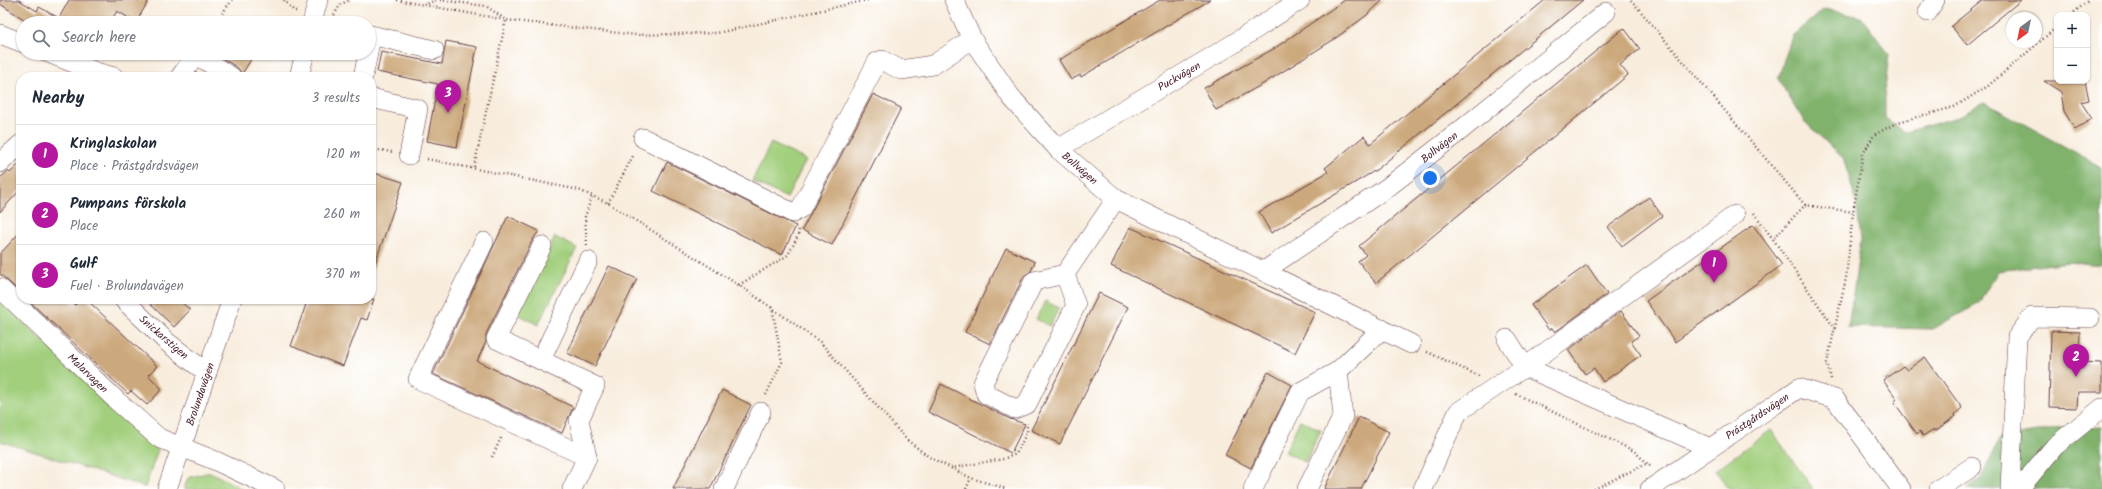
<!DOCTYPE html>
<html lang="en">
<head>
<meta charset="utf-8">
<style>
	body { margin:0; font-family:Kalam,sans-serif; background:#f2f2f3; color:#1f2937 }
	.controls { position:absolute; right:12px; top:12px; display:grid; overflow:hidden; border-radius:8px; box-shadow:0 1px 3px #0004 }
	.controls button { width:36px; height:36px; display:grid; place-items:center; padding:0; border:0; border-bottom:1px solid #e0e1e3; background:#fff; color:#1f2937; font:20px sans-serif }
	.compass { position:absolute; left:2006px; top:12px; width:36px; height:36px; border-radius:50%; background:#fff; box-shadow:0 1px 3px #0004; rotate:213deg }
	.you { position:absolute; left:1430px; top:178px; width:14px; height:14px; margin:-10px; border:3px solid #fff; border-radius:50%; background:#1a73e8; box-shadow:0 0 0 6px #1a73e833 }
	.badge { display:grid; place-items:center; width:26px; height:26px; border-radius:50%; background:#b5179e; color:#fff; font-size:13px; font-weight:700 }
	.pin { position:absolute; translate:-50% -33px; filter:drop-shadow(0 1px 2px #0008) }
	.pin::after { content:''; position:absolute; top:21px; width:14px; height:12px; background:inherit; clip-path:polygon(0 0,100% 0,50% 100%) }
	.list { margin:0; padding:0; list-style:none }
	h2 { display:flex; justify-content:space-between; align-items:center; height:52px; margin:0; padding:0 16px; font-size:17px }
	h2 small { font-size:13px; font-weight:400; color:#747a83 }
	.list li { display:grid; grid-template-columns:26px 1fr auto; gap:12px; align-items:center; box-sizing:border-box; height:60px; padding:0 16px; border-top:1px solid #e0e1e3 }
	.list b { display:block; font-size:15px; white-space:nowrap }
	.list p { margin:0; font-size:13px; white-space:nowrap; color:#747a83 }
	.list em { font-size:13px; font-style:normal; color:#747a83 }
	.icon { flex:none; width:22px; height:22px; fill:none; stroke:currentColor; stroke-width:2; stroke-linecap:round; stroke-linejoin:round }
	.map { position:relative; flex:none; width:2102px; height:489px; overflow:hidden }
	.search { position:absolute; background:#fff; box-shadow:0 1px 3px #0004; left:16px; top:16px; width:360px; height:44px; display:flex; align-items:center; gap:10px; box-sizing:border-box; padding:0 14px; border-radius:22px; color:#747a83; font-size:15px }
	.panel { position:absolute; background:#fff; box-shadow:0 1px 3px #0004; left:16px; top:72px; width:360px; height:232px; border-radius:16px }
	.map>svg:first-child { display:block }
	.green { fill:#a1cf7c; stroke:#767754 }
	.forest { fill:#80b26c; stroke:#65684c }
	.building { fill:#cca97d }
	.lines { fill:none; stroke-linecap:round; stroke-linejoin:round }
	.minor-casing { stroke:#643e46; stroke-width:20 }
	.path { stroke:#643e46; stroke-width:2.5; stroke-dasharray:1 3; stroke-linecap:butt }
	.minor { stroke:#fff; stroke-width:19 }
	.labels { text-anchor:middle; stroke-width:3; stroke-linejoin:round; paint-order:stroke }
	.street-label { font-size:11px; fill:#4a1f2b; stroke:#fff }
</style>
</head>
<body>
<div class="map">
<svg width="2102" height="489" viewBox="0 0 2102 489">
	<rect width="100%" height="100%" fill="#fff"/>
	<filter id="ink" filterUnits="userSpaceOnUse"><feTurbulence type="fractalNoise" baseFrequency=".025" numOctaves="2"/><feDisplacementMap in="SourceGraphic" scale="8" xChannelSelector="R" yChannelSelector="G"/><feConvolveMatrix kernelMatrix="1 2 1 2 8 2 1 2 1" color-interpolation-filters="sRGB"/></filter>
	<filter id="wash" filterUnits="userSpaceOnUse"><feTurbulence type="fractalNoise" baseFrequency=".012" numOctaves="4" result="noise"/><feDisplacementMap in="SourceGraphic" scale="16" xChannelSelector="R" yChannelSelector="G"/><feGaussianBlur stdDeviation="0.9" result="paint"/><feColorMatrix in="noise" values="0 0 0 0 0 0 0 0 0 0 0 0 0 0 0 0 0 1.4 0 .05"/><feComposite in="paint" operator="in"/></filter>
	<g filter="url(#wash)">
		<rect width="100%" height="100%" fill="#f8eddd"/>
		<!-- green -->
		<g class="green">
			<path d="M 771,143 L 806,160 L 787,198 L 752,181 Z"/>
			<path d="M 555,237 L 577,248 L 538,325 L 516,313 Z"/>
			<path d="M 0,300 L 158,450 L 145,487 L 0,441 Z"/>
			<path d="M 1045,301 L 1059,308 L 1050,326 L 1036,319 Z"/>
			<path d="M 1300,420 L 1321,430 L 1305,462 L 1285,452 Z"/>
			<path d="M 1771,430 L 1813,489 L 1729,489 L 1715,470 Z"/>
			<path d="M 210,472 L 243,489 L 184,489 L 188,478 Z"/>
		</g>
		<!-- forest -->
		<g class="forest">
			<path d="M 1824,9 L 1861,17 L 1889,54 L 1885,89 L 1885,119 L 1905,132 L 1958,117 L 1984,102 L 2102,167 L 2102,265 L 2068,262 L 1998,271 L 1978,304 L 1932,329 L 1848,327 L 1861,240 L 1856,200 L 1843,158 L 1804,121 L 1778,79 L 1792,36 Z"/>
			<path d="M 2102,426 L 2102,489 L 1966,489 L 1980,480 L 2000,438 L 2061,428 Z"/>
		</g>
		<g id="blocks">
			<!-- building -->
			<g class="building">
				<path d="M 0,0 L 19,0 L 37,11 L 39,7 L 59,18 L 69,0 L 149,0 L 136,22 L 117,11 L 110,23 L 30,23 L 0,4 Z"/>
				<path d="M 1160,0 L 1210,0 L 1081,77 L 1080,75 L 1071,80 L 1059,60 Z"/>
				<path d="M 1345,0 L 1383,0 L 1367,15 L 1333,40 L 1263,84 L 1216,110 L 1204,88 L 1275,48 Z"/>
				<path d="M 1545,0 L 1583,0 L 1376,170 L 1271,233 L 1259,212 L 1328,172 L 1325,168 L 1364,136 L 1370,144 Z"/>
				<path d="M 1983,0 L 2021,0 L 1967,45 L 1951,26 Z"/>
				<path d="M 1624,28 L 1640,49 L 1620,65 L 1628,75 L 1376,283 L 1358,261 L 1366,255 L 1359,246 Z"/>
				<path d="M 446,41 L 477,47 L 457,147 L 427,141 L 438,84 L 377,72 L 381,52 L 442,64 Z"/>
				<path d="M 214,53 L 255,53 L 242,74 L 238,68 Z"/>
				<path d="M 2044,81 L 2085,81 L 2089,100 L 2081,102 L 2092,119 L 2075,129 L 2064,111 L 2061,92 Z"/>
				<path d="M 873,94 L 901,108 L 832,245 L 802,230 Z"/>
				<path d="M 21,162 L 21,189 L 0,212 L 0,178 L 8,171 L 10,173 Z"/>
				<path d="M 667,162 L 796,226 L 782,255 L 653,191 Z"/>
				<path d="M 371,172 L 403,182 L 373,269 L 371,268 Z"/>
				<path d="M 1649,197 L 1662,216 L 1622,246 L 1608,227 Z"/>
				<path d="M 508,216 L 539,231 L 532,241 L 486,334 L 486,342 L 477,361 L 573,407 L 562,433 L 433,374 Z"/>
				<path d="M 1753,225 L 1782,265 L 1675,342 L 1646,301 Z"/>
				<path d="M 1130,227 L 1315,312 L 1295,353 L 1111,266 Z"/>
				<path d="M 21,231 L 21,293 L 0,274 L 0,254 Z"/>
				<path d="M 1006,248 L 1035,262 L 1031,271 L 1024,276 L 990,344 L 965,332 Z"/>
				<path d="M 1587,265 L 1607,294 L 1555,332 L 1552,328 L 1549,330 L 1531,305 Z"/>
				<path d="M 609,266 L 637,279 L 595,366 L 567,353 Z"/>
				<path d="M 1099,293 L 1128,307 L 1060,444 L 1031,430 Z"/>
				<path d="M 27,299 L 68,299 L 75,305 L 81,299 L 86,299 L 157,366 L 148,375 L 162,389 L 147,405 L 131,391 L 128,394 Z"/>
				<path d="M 145,299 L 178,299 L 190,310 L 174,327 Z"/>
				<path d="M 308,299 L 374,299 L 367,320 L 361,318 L 343,366 L 291,346 Z"/>
				<path d="M 1621,311 L 1639,336 L 1631,341 L 1641,355 L 1603,382 L 1594,368 L 1585,374 L 1568,350 Z"/>
				<path d="M 2051,331 L 2080,332 L 2079,362 L 2102,363 L 2102,392 L 2078,392 L 2077,408 L 2049,407 Z"/>
				<path d="M 1925,357 L 1962,408 L 1955,414 L 1956,416 L 1935,431 L 1934,429 L 1923,436 L 1920,431 L 1917,434 L 1894,402 L 1897,399 L 1883,380 L 1903,366 L 1907,370 Z"/>
				<path d="M 1268,372 L 1292,385 L 1251,468 L 1225,455 Z"/>
				<path d="M 941,384 L 1010,419 L 1025,424 L 1011,453 L 928,412 Z"/>
				<path d="M 722,390 L 751,405 L 710,489 L 673,489 Z"/>
				<path d="M 1359,417 L 1389,432 L 1361,489 L 1324,489 Z"/>
			</g>
		</g>
	</g>
	<g filter="url(#ink)">
		<use href="#blocks" fill-opacity="0" stroke="#643e46" stroke-width="1"/>
		<g class="lines">
			<!-- minor casing -->
			<g class="minor-casing">
				<g id="minor">
					<path d="M 954,0 L 972,39 L 1011,97 L 1058,149 L 1116,199 L 1411,344"/>
					<path d="M 1928,12 L 1935,0"/>
					<path d="M 312,23 L 318,0"/>
					<path d="M 0,34 L 23,43"/>
					<path d="M 369,48 L 371,35 L 434,50"/>
					<path d="M 48,53 L 99,73 L 114,77"/>
					<path d="M 180,77 L 196,55 L 232,77"/>
					<path d="M 299,77 L 305,53"/>
					<path d="M 363,77 L 368,53"/>
					<path d="M 371,98 L 418,109 L 409,155"/>
					<path d="M 643,138 L 793,213 L 801,208 L 877,62 L 882,60 L 901,70 L 933,65 L 972,39"/>
					<path d="M 1058,149 L 1233,44 L 1300,0"/>
					<path d="M 0,163 L 21,144"/>
					<path d="M 484,242 L 418,379 L 587,457"/>
					<path d="M 542,246 L 496,339 L 595,386 L 579,420 L 587,457 L 572,489"/>
					<path d="M 1264,271 L 1388,187 L 1461,130 L 1606,12"/>
					<path d="M 1065,274 L 1034,281 L 983,383 L 986,394 L 1015,409 L 1027,404 L 1076,305 L 1065,274 L 1116,199"/>
					<path d="M 0,288 L 117,401 L 159,438 L 216,461 L 275,489"/>
					<path d="M 123,299 L 167,342 L 207,373"/>
					<path d="M 1507,339 L 1525,367 L 1710,448"/>
					<path d="M 541,360 L 588,261"/>
					<path d="M 167,489 L 232,299"/>
					<path d="M 724,489 L 761,412"/>
					<path d="M 1253,489 L 1300,392 L 1338,371 L 1382,329"/>
					<path d="M 1307,489 L 1343,416 L 1338,371"/>
					<path d="M 1423,489 L 1458,412 L 1525,367 L 1735,215"/>
					<path d="M 1650,489 L 1799,388 L 1835,399 L 1901,489"/>
					<path d="M 1939,489 L 1972,467"/>
					<path d="M 2010,489 L 2017,337 L 2032,317 L 2090,318"/>
					<path d="M 2019,489 L 2055,446 L 2102,408"/>
				</g>
			</g>
			<!-- path -->
			<g class="path">
				<path d="M 284,0 L 294,11 L 297,11"/>
				<path d="M 397,0 L 506,20 L 636,35 L 717,33 L 868,0"/>
				<path d="M 440,0 L 486,6 L 506,20 L 474,167"/>
				<path d="M 1631,0 L 1805,205"/>
				<path d="M 424,5 L 436,0"/>
				<path d="M 334,15 L 340,5 L 349,0"/>
				<path d="M 2071,15 L 2089,0"/>
				<path d="M 215,23 L 232,0"/>
				<path d="M 371,149 L 392,152"/>
				<path d="M 427,159 L 579,190 L 608,203 L 745,289 L 820,342 L 907,440 L 929,457 L 971,478 L 1007,489"/>
				<path d="M 608,203 L 634,154"/>
				<path d="M 1754,213 L 1773,239"/>
				<path d="M 587,245 L 585,217 L 592,196"/>
				<path d="M 739,285 L 788,255 L 798,236 L 799,229"/>
				<path d="M 1835,329 L 1773,239 L 1805,205 L 1853,212"/>
				<path d="M 1427,352 L 1479,376"/>
				<path d="M 1831,379 L 1827,363 L 1846,278 L 1853,212 L 1863,154 L 1874,135 L 1898,122 L 1954,107 L 1988,86 L 2057,27"/>
				<path d="M 1516,394 L 1634,451 L 1651,467"/>
				<path d="M 766,395 L 782,362 L 772,307"/>
				<path d="M 492,457 L 502,436"/>
				<path d="M 951,468 L 1003,459 L 1016,454 L 1027,432 L 1027,423"/>
				<path d="M 966,489 L 971,478"/>
				<path d="M 1594,489 L 1648,463"/>
			</g>
			<!-- minor -->
			<use href="#minor" class="minor"/>
		</g>
	</g>
	<g class="labels">
		<!-- street labels -->
		<g class="street-label">
			<text transform="translate(1179 76) rotate(-30)" y="4">Puckvägen</text>
			<text transform="translate(1439 147) rotate(-38)" y="4">Bollvägen</text>
			<text transform="translate(1080 168) rotate(41)" y="4">Bollvägen</text>
			<text transform="translate(164 337) rotate(41)" y="4">Snickarstigen</text>
			<text transform="translate(88 373) rotate(44)" y="4">Malarvagen</text>
			<text transform="translate(200 394) rotate(-71)" y="4">Brolundavägen</text>
			<text transform="translate(1757 416) rotate(-34)" y="4">Prästgårdsvägen</text>
		</g>
	</g>
</svg>
<div class="controls">
<button>+</button>
<button>−</button>
</div>
<svg class="compass" viewBox="-18 -18 36 36"><path d="M0-13l5 13h-10z" fill="#e53935"/><path d="M0 13l5-13h-10z" fill="#747a83"/></svg>
<div class="you"></div>
<div class="pin badge" style="left:1714px;top:283px">1</div>
<div class="pin badge" style="left:2076px;top:377px">2</div>
<div class="pin badge" style="left:448px;top:113px">3</div>
<div class="search"><svg class="icon" aria-label="search" viewBox="0 0 24 24"><circle cx="10" cy="10" r="6"/><path d="M15 15l6 6"/></svg>Search here</div>
<section class="panel">
<h2>Nearby<small>3 results</small></h2>
<ul class="list">
<li><span class="badge">1</span><div><b>Kringlaskolan</b><p>Place · Prästgårdsvägen</p></div><em>120 m</em></li>
<li><span class="badge">2</span><div><b>Pumpans förskola</b><p>Place</p></div><em>260 m</em></li>
<li><span class="badge">3</span><div><b>Gulf</b><p>Fuel · Brolundavägen</p></div><em>370 m</em></li>
</ul>
</section>
</div>
</body>
</html>
